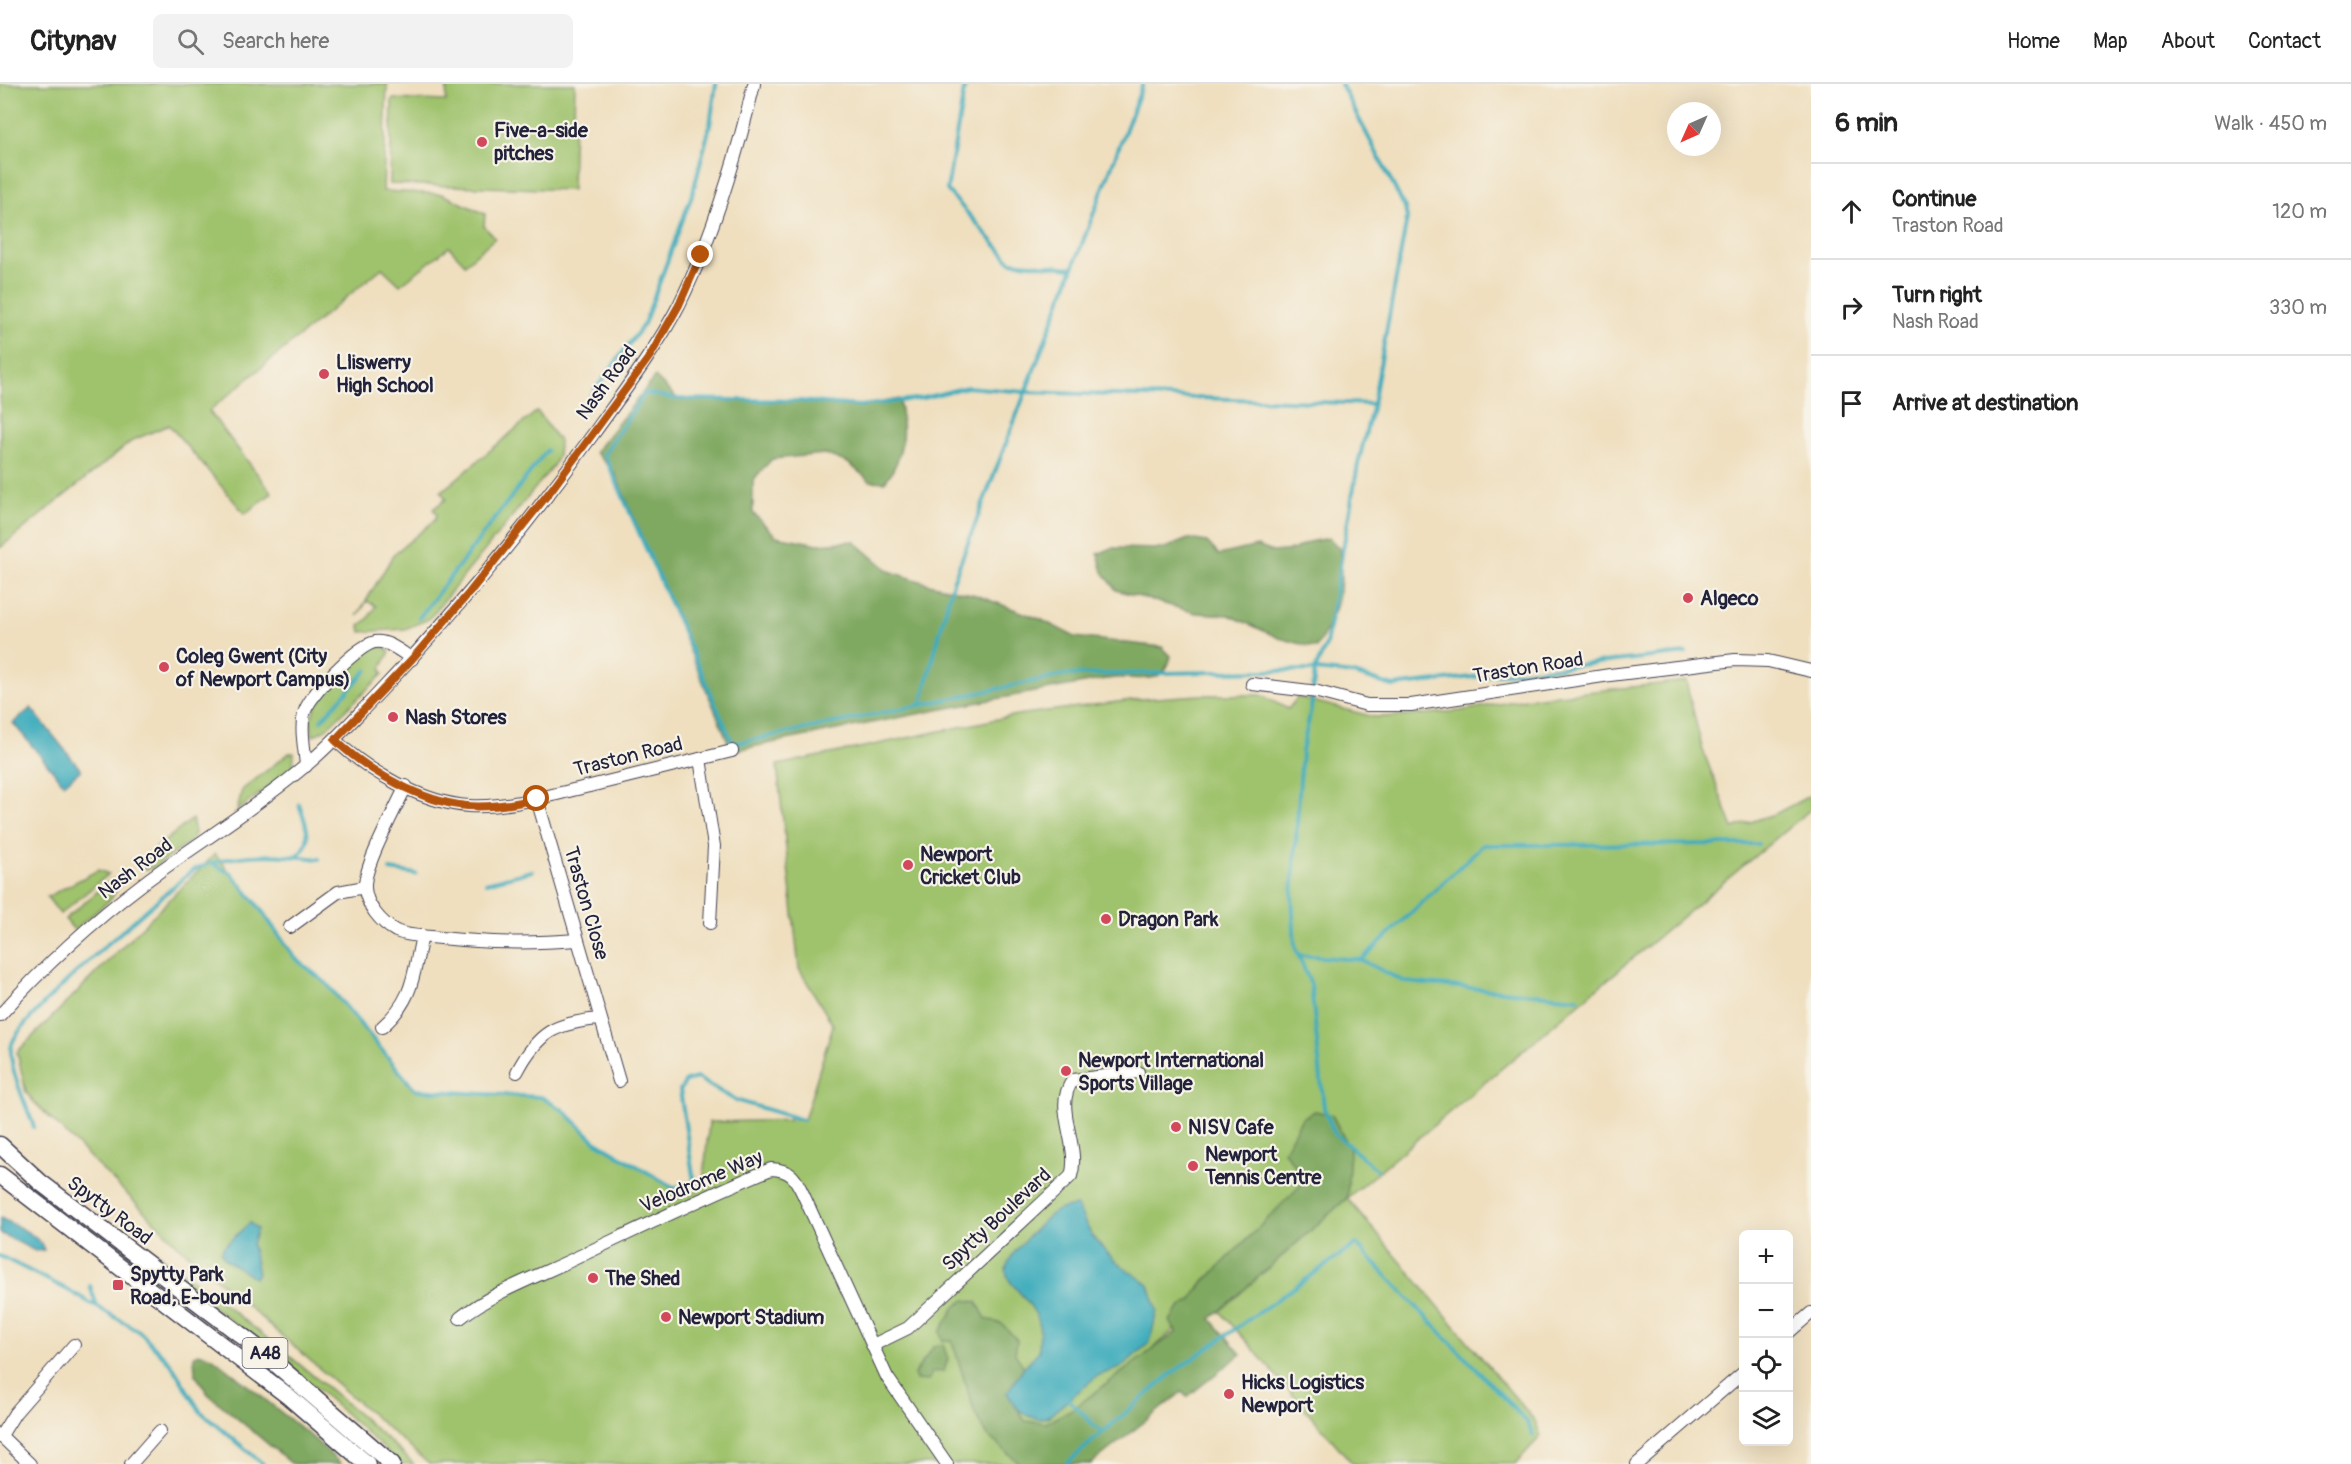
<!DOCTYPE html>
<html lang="en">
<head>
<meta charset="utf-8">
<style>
	body { margin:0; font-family:Pangolin,sans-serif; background:#f2f2f2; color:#222 }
	.controls { position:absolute; right:18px; bottom:18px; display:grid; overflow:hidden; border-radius:9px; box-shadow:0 6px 24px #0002 }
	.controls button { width:54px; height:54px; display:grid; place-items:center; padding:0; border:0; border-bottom:2px solid #e0e0e0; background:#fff; color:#222; font:30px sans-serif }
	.compass { position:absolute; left:1667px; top:18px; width:54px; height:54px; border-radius:50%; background:#fff; box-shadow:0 6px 24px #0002; rotate:225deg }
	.stop { position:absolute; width:18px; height:18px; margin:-14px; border:4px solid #b45309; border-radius:50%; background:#fff }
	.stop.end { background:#b45309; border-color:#fff; box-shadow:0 2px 6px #0008 }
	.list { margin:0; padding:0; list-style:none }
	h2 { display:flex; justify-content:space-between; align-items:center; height:78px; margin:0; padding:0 24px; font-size:26px }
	h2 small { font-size:20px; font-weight:400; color:#767676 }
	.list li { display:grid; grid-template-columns:39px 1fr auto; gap:18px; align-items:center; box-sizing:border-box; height:96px; padding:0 24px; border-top:2px solid #e0e0e0 }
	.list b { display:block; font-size:22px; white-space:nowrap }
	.list p { margin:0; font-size:20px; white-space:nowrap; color:#767676 }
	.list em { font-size:20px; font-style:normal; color:#767676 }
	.icon { flex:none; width:33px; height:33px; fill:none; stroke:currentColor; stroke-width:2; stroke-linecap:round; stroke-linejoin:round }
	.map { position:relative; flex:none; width:1811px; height:1380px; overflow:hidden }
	header { display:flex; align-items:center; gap:36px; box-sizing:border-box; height:84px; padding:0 30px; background:#fff; border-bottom:2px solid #e0e0e0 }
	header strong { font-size:28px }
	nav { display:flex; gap:33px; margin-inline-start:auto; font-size:21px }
	.search { width:420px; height:54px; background:#f2f2f2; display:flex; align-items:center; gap:15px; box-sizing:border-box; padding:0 21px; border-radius:9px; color:#767676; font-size:22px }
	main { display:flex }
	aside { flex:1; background:#fff }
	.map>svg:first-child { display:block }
	.green { fill:#9fc26c; stroke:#607254; stroke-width:1.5 }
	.forest { fill:#7fa860; stroke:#50654e; stroke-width:1.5 }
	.water { fill:#3eacbc; stroke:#30677c; stroke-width:1.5 }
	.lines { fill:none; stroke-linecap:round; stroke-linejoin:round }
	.stream { stroke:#3eacbc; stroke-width:4 }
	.minor-casing { stroke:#413e4f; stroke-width:14 }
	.major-casing { stroke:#413e4f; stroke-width:19 }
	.minor { stroke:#fff; stroke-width:12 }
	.major { stroke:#fff; stroke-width:16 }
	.route { stroke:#b45309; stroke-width:8 }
	.poi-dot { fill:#d1495b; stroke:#f7f3e8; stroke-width:2 }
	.labels { text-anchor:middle; stroke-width:4.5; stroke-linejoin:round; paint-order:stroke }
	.shield { fill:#f7f3e8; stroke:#62616f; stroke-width:1.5 }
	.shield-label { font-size:18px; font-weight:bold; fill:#22223b }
	.poi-label { font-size:20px; font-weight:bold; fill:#22223b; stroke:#f7f3e8; text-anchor:start }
	.street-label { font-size:20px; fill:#22223b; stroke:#f7f3e8 }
</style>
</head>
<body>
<header>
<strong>Citynav</strong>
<div class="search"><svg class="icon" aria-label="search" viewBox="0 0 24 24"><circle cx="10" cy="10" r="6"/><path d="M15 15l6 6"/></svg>Search here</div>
<nav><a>Home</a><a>Map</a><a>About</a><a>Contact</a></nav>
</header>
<main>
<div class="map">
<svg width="1811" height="1380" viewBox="0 0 1811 1380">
	<rect width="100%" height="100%" fill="#f7f3e8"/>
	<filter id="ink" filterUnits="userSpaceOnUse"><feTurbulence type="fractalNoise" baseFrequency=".0167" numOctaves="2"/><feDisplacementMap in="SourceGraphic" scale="12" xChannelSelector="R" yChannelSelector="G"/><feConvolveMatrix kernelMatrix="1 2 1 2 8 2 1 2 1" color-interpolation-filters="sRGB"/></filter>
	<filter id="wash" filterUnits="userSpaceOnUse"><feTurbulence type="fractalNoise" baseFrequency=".008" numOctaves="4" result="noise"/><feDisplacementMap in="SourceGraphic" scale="24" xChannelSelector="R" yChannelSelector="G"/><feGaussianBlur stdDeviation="1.35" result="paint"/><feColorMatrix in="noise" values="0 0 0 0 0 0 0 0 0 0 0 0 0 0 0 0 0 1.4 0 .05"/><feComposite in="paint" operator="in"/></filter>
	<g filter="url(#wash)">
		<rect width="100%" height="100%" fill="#efdfbf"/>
		<!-- green -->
		<g class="green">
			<path d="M 0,0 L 387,0 L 383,107 L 442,110 L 485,130 L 484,142 L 495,154 L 465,180 L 449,163 L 400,201 L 382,184 L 209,327 L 272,409 L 245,430 L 169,341 L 133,356 L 0,464 Z"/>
			<path d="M 447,0 L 575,0 L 572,106 L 390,100 L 392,15 L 446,17 Z"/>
			<path d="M 537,327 L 559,357 L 558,372 L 553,382 L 429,535 L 405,545 L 361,548 L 360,541 L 368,535 L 376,522 L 367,517 L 357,532 L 394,470 L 435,436 L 437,430 L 433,425 L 446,415 L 441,408 Z"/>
			<path d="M 375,563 L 384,563 L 390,568 L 381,584 L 383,590 L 326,645 L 313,652 L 310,636 L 317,620 L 367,566 Z"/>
			<path d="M 1686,597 L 1702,664 L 1733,744 L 1777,729 L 1811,711 L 1811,725 L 1347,1114 L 1535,1337 L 1541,1352 L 1515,1380 L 1353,1380 L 1220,1227 L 1347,1114 L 1331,1101 L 1028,1380 L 429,1380 L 180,1163 L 33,1017 L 26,1008 L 17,968 L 215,770 L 259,823 L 295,874 L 327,900 L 415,1006 L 541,1013 L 563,1026 L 595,1057 L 674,1104 L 674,1112 L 692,1111 L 703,1099 L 709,1038 L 804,1036 L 833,941 L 799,885 L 777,681 L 1017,631 L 1140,615 L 1200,611 L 1261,611 L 1288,625 L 1298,613 L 1374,633 L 1403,632 L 1460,627 L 1531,614 Z"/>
			<path d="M 289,669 L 294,669 L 293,684 L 237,727 L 242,706 Z"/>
			<path d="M 192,735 L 195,749 L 191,757 L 153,784 L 146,785 L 136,780 Z"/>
			<path d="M 98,786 L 109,790 L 60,830 L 47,813 Z"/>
			<path d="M 117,795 L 119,802 L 111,815 L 74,846 L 65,835 L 111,796 Z"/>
			<path d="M 146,1161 C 239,1230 329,1301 414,1380 L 401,1380 L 322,1309 L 162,1182 L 144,1164 Z"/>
		</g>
		<!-- forest -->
		<g class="forest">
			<path d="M 655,293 L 678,315 L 799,317 L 860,322 L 899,315 C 905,345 905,373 885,398 L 870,397 L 848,379 L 825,370 L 772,375 L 753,396 L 753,429 L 776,452 L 818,460 L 854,457 L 889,487 L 929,500 L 976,511 L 1040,535 L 1075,553 L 1162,563 L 1171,572 C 1164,604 1138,592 1115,594 C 1103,595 1091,598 1079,600 C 963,620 848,644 732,667 L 615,389 L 595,368 Z"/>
			<path d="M 1329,454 L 1339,464 C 1345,505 1338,528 1316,564 L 1279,554 L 1229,531 L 1196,529 L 1116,506 L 1103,488 L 1098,470 L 1112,464 L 1163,465 L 1188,455 L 1207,458 L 1219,471 L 1257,462 L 1273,468 L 1293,466 L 1308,458 Z"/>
			<path d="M 1315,1027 L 1332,1031 L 1350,1066 L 1347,1114 L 1211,1235 L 1241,1270 L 1187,1313 L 1182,1308 L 1091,1380 L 1020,1380 L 988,1352 L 975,1330 L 952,1257 L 943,1257 L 940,1248 L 955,1223 L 965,1216 L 977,1218 L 986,1235 L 1002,1240 L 1017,1256 L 1015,1270 L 1024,1283 L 1008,1309 L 1025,1337 L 1046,1339 L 1074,1324 L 1176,1248 L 1170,1237 C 1176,1228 1181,1220 1191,1217 L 1200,1202 L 1305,1097 L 1284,1067 L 1302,1034 Z"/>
			<path d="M 943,1261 L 948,1275 L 944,1287 L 932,1288 L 928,1297 L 916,1296 L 914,1290 L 934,1262 Z"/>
			<path d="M 198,1269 L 212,1273 L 312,1353 L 341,1380 L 292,1380 L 208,1310 L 195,1290 L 194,1273 Z"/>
		</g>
		<!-- water -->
		<g class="water">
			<path d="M 31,624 L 81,686 L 64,700 L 13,639 Z"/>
			<path d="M 1077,1122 L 1092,1152 L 1114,1176 L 1149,1201 L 1157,1226 L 1150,1258 L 1120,1284 L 1097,1292 L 1049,1332 L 1039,1335 L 1028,1332 L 1017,1324 L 1007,1309 L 1024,1283 L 1039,1267 C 1039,1258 1041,1243 1038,1235 C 1018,1192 981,1199 1032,1149 C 1049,1132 1052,1124 1077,1122 Z"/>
			<path d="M 0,1134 C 14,1141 40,1151 44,1166 L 35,1167 L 0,1149 Z"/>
			<path d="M 250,1139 L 257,1145 L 252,1160 L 258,1190 L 254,1194 L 226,1176 L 221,1169 L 224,1162 Z"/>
		</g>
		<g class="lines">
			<!-- stream -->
			<g class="stream">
				<path d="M 965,0 L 947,106 L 1011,178 L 1072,184"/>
				<path d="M 1341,0 L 1405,124 L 1407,134 L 1373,320 L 1026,308 L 967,303 L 923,314 L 860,322 L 799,317 L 678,315 L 645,309 L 604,370 L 733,660 L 1064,591 L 1315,586 L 1326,561 L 1358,380 L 1373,320"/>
				<path d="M 587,317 L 644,240 L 693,108 L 710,41 L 716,0"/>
				<path d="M 419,534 L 547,366"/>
				<path d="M 921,621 L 953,498 L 1143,0"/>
				<path d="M 321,636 L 367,586"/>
				<path d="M 296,772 C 316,759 305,738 299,720"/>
				<path d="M 212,779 C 246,768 284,771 319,775"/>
				<path d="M 390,786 L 416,790"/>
				<path d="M 486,799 L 532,787"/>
				<path d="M 1298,871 L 1361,876 L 1483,761 L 1758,760"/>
				<path d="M 1361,876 L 1405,898 L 1578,914"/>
				<path d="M 34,1043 C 27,1023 6,979 12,960 C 19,932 163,812 193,786 L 211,779 L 232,790 L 259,823 L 295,874 L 327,900 L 415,1006 L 541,1013 L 563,1026 L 595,1057 L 674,1104 L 694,1098 L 680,1006 L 686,997 L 697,994 L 735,1016 L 803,1036"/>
				<path d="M 1377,1086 L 1334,1049 L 1324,1024 L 1311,901 L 1295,863 L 1292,812 L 1302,667 L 1311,625 L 1315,586 L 1354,590 L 1393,602 L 1686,569"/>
				<path d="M 0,1172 L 68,1206 L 139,1247 L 171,1280 L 200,1327 L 263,1380"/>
				<path d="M 90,1202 L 97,1222"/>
				<path d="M 1068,1315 L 1102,1349 L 1171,1290 L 1356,1160 L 1528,1339 L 1533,1351"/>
				<path d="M 1066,1380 L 1102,1349"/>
			</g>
		</g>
	</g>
	<g filter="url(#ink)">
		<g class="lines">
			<!-- minor casing -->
			<g class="minor-casing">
				<g id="minor">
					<path d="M 1252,600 L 1318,608 L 1367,621 L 1411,621 L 1610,591 L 1735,576 L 1768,577 L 1811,587"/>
					<path d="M 335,656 C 368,687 422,719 469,722 C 510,724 550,711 590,702 C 637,690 685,679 732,667"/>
					<path d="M 700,675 L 714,762 L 710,839"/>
					<path d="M 306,682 C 305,666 300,646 304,630 C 308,612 356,562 375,558 C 387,556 402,568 412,575"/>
					<path d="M 406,702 C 396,724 363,783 365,804 C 366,821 381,839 396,847 C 409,853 427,852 441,854 C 490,859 528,860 577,856"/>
					<path d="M 537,715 L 619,997"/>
					<path d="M 290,843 L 338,808 L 365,803"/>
					<path d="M 0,931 C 44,882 92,838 145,798 C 198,759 254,725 304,683 C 330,662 351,638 374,614 C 454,531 527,442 594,349 C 624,307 655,267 679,221 C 713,152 736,75 754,0"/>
					<path d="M 382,943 C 414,915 413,891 422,852"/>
					<path d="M 517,988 C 538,948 555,939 600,935"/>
					<path d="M 460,1234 C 494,1207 539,1192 578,1173 C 642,1143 706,1112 771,1085 C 791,1086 795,1093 803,1110 L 887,1293 L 947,1380"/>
					<path d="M 1788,1249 L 1811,1229"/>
					<path d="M 873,1261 L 908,1244 L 1071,1092 C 1081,1061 1052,1023 1073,996 L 1138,988"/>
					<path d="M 1,1352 L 30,1380"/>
					<path d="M 0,1353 L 15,1329 L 74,1261"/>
					<path d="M 131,1380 L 160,1347"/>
					<path d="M 1637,1380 L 1744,1288"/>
				</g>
			</g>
			<!-- major casing -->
			<g class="major-casing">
				<g id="major">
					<path d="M 0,1061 L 40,1098 L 254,1261 L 392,1380"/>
					<path d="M 0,1091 L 288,1312 L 367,1380"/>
				</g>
			</g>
			<!-- minor -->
			<use href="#minor" class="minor"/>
			<!-- major -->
			<use href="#major" class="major"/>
		</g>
	</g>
	<g class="lines" filter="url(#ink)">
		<!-- route -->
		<path class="route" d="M 537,715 C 514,720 491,724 467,722 C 421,718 368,687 335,656 L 412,575 L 469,509 L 552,405 L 650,272 L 679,221 L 701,171"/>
	</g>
	<!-- markers -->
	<g class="poi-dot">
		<circle cx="482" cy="58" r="6"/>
		<circle cx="324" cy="290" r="6"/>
		<circle cx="1688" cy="514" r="6"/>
		<circle cx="164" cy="583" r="6"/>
		<circle cx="393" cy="633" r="6"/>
		<circle cx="908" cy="781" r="6"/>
		<circle cx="1106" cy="835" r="6"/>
		<circle cx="1066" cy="987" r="6"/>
		<circle cx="1176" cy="1043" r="6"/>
		<circle cx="1193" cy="1082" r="6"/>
		<circle cx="593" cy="1194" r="6"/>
		<rect x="112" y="1195" width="12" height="12" rx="3"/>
		<circle cx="666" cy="1233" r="6"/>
		<circle cx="1229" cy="1310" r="6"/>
	</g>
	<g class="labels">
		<!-- shield labels -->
		<rect class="shield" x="242.5" y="1254" width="45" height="30" rx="4.5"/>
		<g class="shield-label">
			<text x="265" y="1275">A48</text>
		</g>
		<!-- poi labels -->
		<g class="poi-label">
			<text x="494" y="53">Five-a-side<tspan x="494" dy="23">pitches</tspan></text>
			<text x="336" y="285">Lliswerry<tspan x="336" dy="23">High School</tspan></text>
			<text x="1700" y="521">Algeco</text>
			<text x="176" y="579">Coleg Gwent (City<tspan x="176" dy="23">of Newport Campus)</tspan></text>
			<text x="405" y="640">Nash Stores</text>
			<text x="920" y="777">Newport<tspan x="920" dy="23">Cricket Club</tspan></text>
			<text x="1118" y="842">Dragon Park</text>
			<text x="1078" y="983">Newport International<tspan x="1078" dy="23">Sports Village</tspan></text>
			<text x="1188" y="1050">NISV Cafe</text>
			<text x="1205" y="1077">Newport<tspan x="1205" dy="23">Tennis Centre</tspan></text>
			<text x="130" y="1197">Spytty Park<tspan x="130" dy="23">Road, E-bound</tspan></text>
			<text x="605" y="1201">The Shed</text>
			<text x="678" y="1240">Newport Stadium</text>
			<text x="1241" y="1305">Hicks Logistics<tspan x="1241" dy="23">Newport</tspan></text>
		</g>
		<!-- street labels -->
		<g class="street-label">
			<text transform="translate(606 298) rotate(-54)" y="7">Nash Road</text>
			<text transform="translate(1528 583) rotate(-9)" y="7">Traston Road</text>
			<text transform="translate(628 672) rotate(-14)" y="7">Traston Road</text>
			<text transform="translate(135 784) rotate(-37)" y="7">Nash Road</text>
			<text transform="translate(587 819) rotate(74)" y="7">Traston Close</text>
			<text transform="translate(701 1097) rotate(-23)" y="7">Velodrome Way</text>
			<text transform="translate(110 1126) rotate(37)" y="7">Spytty Road</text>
			<text transform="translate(996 1135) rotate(-43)" y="7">Spytty Boulevard</text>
		</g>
	</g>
</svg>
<div class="controls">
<button>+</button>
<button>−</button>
<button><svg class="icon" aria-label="locate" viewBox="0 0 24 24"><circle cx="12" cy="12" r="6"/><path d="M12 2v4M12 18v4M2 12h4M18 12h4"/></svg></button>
<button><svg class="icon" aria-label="layers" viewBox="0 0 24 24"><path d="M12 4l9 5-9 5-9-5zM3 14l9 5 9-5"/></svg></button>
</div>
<svg class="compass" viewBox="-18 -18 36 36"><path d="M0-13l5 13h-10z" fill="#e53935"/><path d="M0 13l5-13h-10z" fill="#767676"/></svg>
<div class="stop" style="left:537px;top:715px"></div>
<div class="stop end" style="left:701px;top:171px"></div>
</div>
<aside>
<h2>6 min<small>Walk · 450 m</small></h2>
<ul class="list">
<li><svg class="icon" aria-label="ahead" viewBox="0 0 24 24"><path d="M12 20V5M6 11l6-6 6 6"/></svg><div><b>Continue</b><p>Traston Road</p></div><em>120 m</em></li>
<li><svg class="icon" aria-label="right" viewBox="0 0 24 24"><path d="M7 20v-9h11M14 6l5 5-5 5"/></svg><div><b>Turn right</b><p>Nash Road</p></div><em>330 m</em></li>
<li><svg class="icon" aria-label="arrive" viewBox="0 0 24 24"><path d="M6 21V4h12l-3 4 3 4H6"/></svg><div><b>Arrive at destination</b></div></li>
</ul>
</aside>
</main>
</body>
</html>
